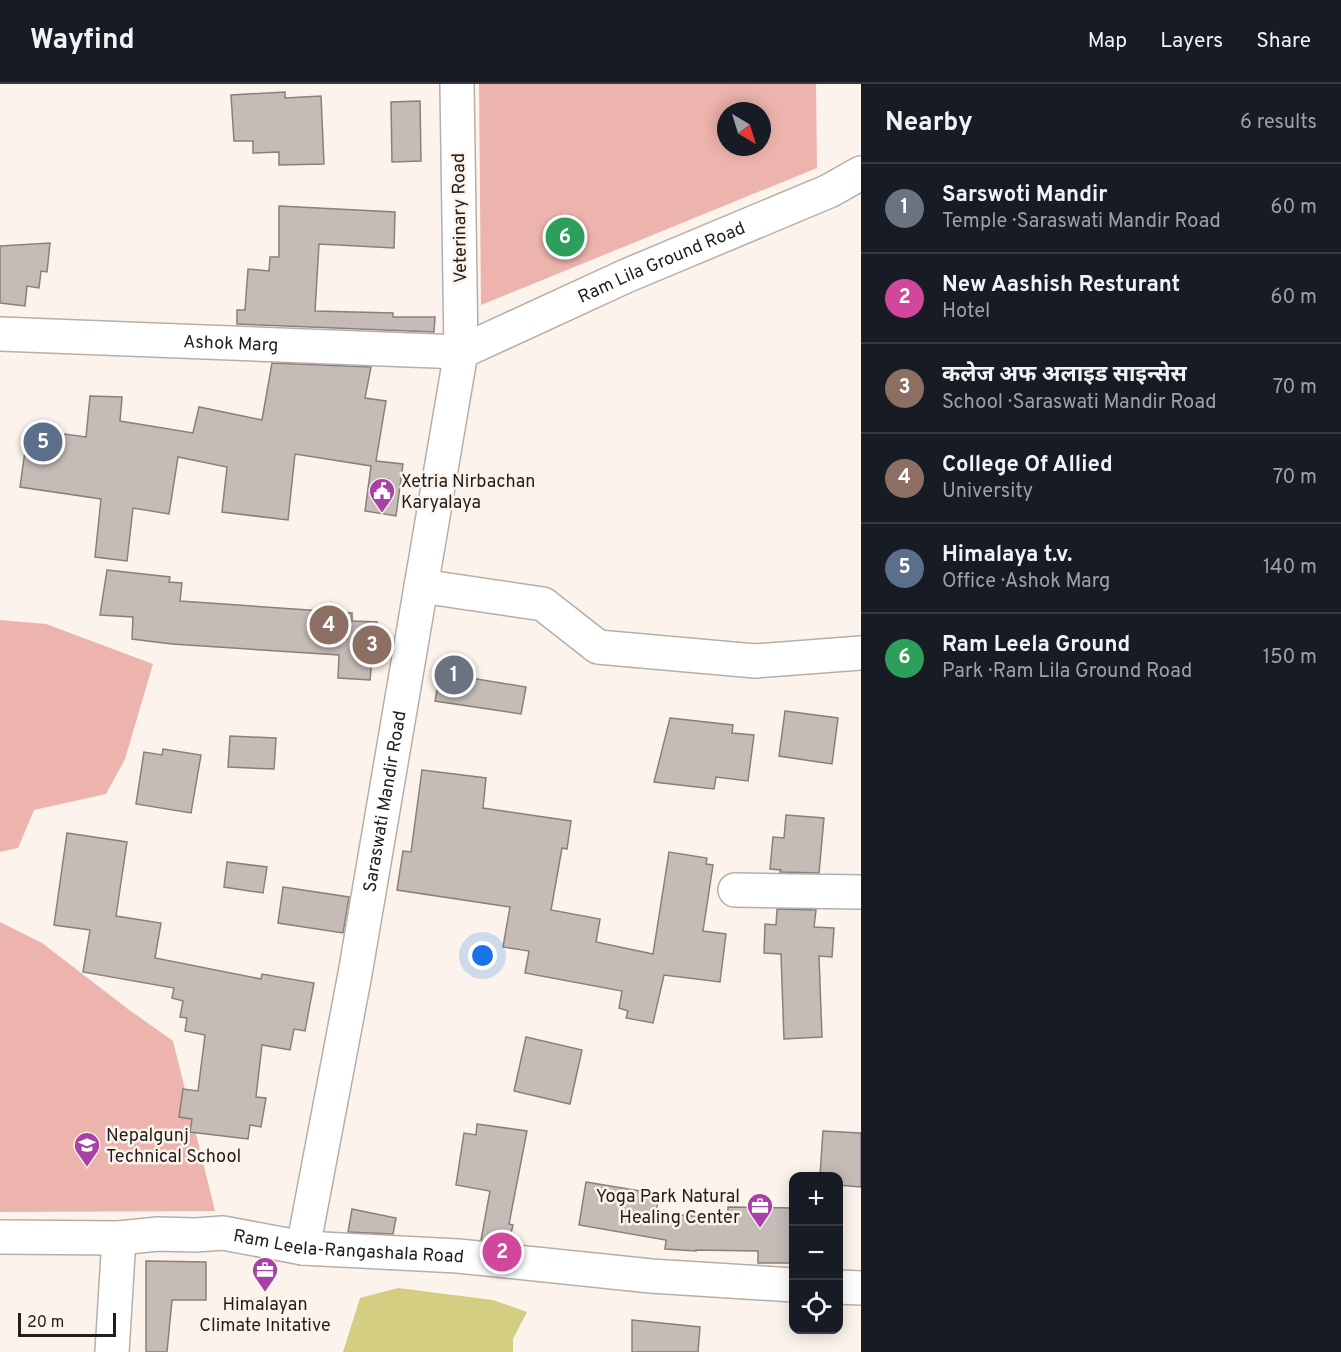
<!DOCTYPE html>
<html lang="en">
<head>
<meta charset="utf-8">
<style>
	body { margin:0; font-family:Overpass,"Noto Sans Devanagari",sans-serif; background:#242831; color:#f1f3f6 }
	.controls { position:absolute; right:18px; bottom:18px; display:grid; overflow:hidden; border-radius:12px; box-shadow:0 3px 15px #0003 }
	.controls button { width:54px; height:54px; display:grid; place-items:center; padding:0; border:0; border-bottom:2px solid #363941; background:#171b24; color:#f1f3f6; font:30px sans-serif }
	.compass { position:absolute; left:717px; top:18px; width:54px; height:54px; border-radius:50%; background:#171b24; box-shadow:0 3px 15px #0003; rotate:142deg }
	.scale { position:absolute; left:18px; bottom:15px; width:98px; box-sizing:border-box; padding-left:6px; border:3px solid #211e1b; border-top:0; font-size:16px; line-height:21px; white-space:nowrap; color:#211e1b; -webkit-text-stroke:4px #fcf3ec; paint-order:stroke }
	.you { position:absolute; left:483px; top:872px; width:21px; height:21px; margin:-15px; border:4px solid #fff; border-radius:50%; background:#1a73e8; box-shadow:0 0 0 9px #1a73e833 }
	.badge { display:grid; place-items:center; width:39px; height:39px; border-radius:50%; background:#0b8043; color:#fff; font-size:20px; font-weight:700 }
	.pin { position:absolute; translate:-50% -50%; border:3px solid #fff; box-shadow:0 2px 6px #0006 }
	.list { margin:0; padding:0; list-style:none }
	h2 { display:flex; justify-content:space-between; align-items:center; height:78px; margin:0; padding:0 24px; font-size:26px }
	h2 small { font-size:20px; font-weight:400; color:#9ea1a6 }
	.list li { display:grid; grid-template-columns:39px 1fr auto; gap:18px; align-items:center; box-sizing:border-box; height:90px; padding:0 24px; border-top:2px solid #363941 }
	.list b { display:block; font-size:22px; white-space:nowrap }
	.list p { margin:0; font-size:20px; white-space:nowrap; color:#9ea1a6 }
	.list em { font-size:20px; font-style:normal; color:#9ea1a6 }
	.icon { flex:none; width:33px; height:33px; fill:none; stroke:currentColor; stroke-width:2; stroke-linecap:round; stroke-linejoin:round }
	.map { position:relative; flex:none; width:861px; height:1268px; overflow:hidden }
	header { display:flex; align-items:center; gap:36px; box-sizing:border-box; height:84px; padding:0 30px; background:#171b24; border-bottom:2px solid #363941 }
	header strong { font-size:28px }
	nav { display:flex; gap:33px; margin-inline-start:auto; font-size:21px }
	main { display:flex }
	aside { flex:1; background:#171b24 }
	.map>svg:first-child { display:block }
	.green { fill:#edb4ad; fill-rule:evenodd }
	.water { fill:#d3ce81 }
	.building { fill:#c6bcb7; stroke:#897f7b; stroke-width:1.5 }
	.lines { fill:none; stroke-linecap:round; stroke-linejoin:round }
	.minor-casing { stroke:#b6afa7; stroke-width:36 }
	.minor { stroke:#fff; stroke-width:33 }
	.labels { text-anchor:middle; stroke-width:5; stroke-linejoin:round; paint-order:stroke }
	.street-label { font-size:18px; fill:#211e1b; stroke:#fcf3ec }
	.poi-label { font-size:18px; fill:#211e1b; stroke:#fcf3ec; text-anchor:start }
</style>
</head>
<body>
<header>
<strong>Wayfind</strong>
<nav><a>Map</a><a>Layers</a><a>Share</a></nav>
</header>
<main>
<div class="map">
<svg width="861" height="1268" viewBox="0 0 861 1268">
	<rect width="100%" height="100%" fill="#fcf3ec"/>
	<!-- green -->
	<g class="green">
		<path d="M 479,0 L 816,0 L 817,84 L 481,221 ZM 726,27 L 762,27 L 762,63 L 726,63 Z"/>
		<path d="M 0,536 L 46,540 L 153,580 L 125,675 L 106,710 L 34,726 L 18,764 L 0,768 Z"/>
		<path d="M 0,838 L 42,859 L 128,925 L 173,957 L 215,1127 L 0,1128 Z"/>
	</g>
	<!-- water -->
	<path class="water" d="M 398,1204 L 493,1216 L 527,1228 L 513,1255 L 513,1268 L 343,1268 L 360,1214 Z"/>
	<!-- building -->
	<g class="building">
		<path d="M 285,8 L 285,14 L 321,12 L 324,80 L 279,81 L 279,68 L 253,69 L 253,57 L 234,57 L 231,11 Z"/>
		<path d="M 420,17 L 421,77 L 392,78 L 391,18 Z"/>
		<path d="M 279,122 L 395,128 L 394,164 L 319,160 L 315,227 L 393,229 L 393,233 L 435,233 L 434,248 L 237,240 L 237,226 L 245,226 L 248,185 L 269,187 L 270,173 L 279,173 Z"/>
		<path d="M 50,159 L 47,188 L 41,187 L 39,204 L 27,202 L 25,222 L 0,219 L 0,162 Z"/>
		<path d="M 272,279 L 371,283 L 365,314 L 386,317 L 376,377 L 403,380 L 396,432 L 365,427 L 371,382 L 295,370 L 288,436 L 222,428 L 227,383 L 178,373 L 169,430 L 133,424 L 127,477 L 95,473 L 101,415 L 20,403 L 28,345 L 86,353 L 90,312 L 122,313 L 120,337 L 193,349 L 199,323 L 262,336 Z"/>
		<path d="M 107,486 L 170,493 L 169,498 L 182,499 L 180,517 L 352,529 L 352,537 L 377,538 L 375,573 L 372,573 L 370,596 L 338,594 L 339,571 L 172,560 L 132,555 L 133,533 L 100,531 Z"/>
		<path d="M 440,589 L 526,603 L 521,630 L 435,617 Z"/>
		<path d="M 785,627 L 838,634 L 832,680 L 779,672 Z"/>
		<path d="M 670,634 L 733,641 L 732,649 L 754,651 L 748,697 L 716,693 L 714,705 L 654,698 Z"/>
		<path d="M 230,652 L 276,654 L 274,685 L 228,683 Z"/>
		<path d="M 163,665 L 201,671 L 191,729 L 136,720 L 144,668 L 162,671 Z"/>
		<path d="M 422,686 L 486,694 L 483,724 L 571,737 L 567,765 L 562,764 L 551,826 L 600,835 L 596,858 L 653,870 L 669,768 L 707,774 L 706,780 L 713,781 L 703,847 L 726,850 L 720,898 L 664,891 L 653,939 L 626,934 L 628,927 L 619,924 L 622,907 L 525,889 L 529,867 L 503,863 L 510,823 L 397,806 L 403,767 L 411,768 Z"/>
		<path d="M 786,731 L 824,734 L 819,789 L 780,788 L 781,786 L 770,785 L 773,753 L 784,754 Z"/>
		<path d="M 67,749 L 127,758 L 116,832 L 161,839 L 155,874 L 261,895 L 262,890 L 314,899 L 305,947 L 294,945 L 290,966 L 262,961 L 256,1013 L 266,1014 L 261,1043 L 250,1041 L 248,1055 L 190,1048 L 192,1035 L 179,1033 L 183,1005 L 198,1007 L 205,951 L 185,947 L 187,934 L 180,933 L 183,917 L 172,914 L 174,904 L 83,888 L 90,846 L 54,841 Z"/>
		<path d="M 227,778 L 267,783 L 263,809 L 224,803 Z"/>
		<path d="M 283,803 L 349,813 L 343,849 L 278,839 Z"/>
		<path d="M 777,825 L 816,826 L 814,843 L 834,844 L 832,873 L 819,872 L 822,953 L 784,955 L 781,870 L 764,869 L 765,840 L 776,841 Z"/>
		<path d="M 526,953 L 582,966 L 570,1020 L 514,1007 Z"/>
		<path d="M 477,1040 L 527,1047 L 509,1140 L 513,1141 L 509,1158 L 481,1156 L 490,1107 L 456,1101 L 464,1049 L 476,1051 Z"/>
		<path d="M 823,1047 L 861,1049 L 861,1103 L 838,1101 L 838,1092 L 820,1092 Z"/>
		<path d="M 586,1098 L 659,1110 L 656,1129 L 728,1135 L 728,1123 L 794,1124 L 794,1179 L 758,1179 L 758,1167 L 696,1166 L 696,1167 L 665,1165 L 666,1156 L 579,1141 Z"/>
		<path d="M 352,1125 L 396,1134 L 393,1150 L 348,1148 Z"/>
		<path d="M 146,1177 L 206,1178 L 206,1216 L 172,1216 L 167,1268 L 146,1268 Z"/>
		<path d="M 632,1236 L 700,1243 L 698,1268 L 632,1268 Z"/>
	</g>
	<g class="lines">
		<!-- minor casing -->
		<g class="minor-casing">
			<g id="minor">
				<path id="s1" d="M 0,250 L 461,268 L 626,192 L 829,107 L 861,89"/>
				<path d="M 421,502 L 543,520 L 598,563 L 755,577 L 861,569"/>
				<path d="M 735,806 L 861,808"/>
				<path id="s2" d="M 0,1153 L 119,1154 L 158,1150 L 195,1151 L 223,1149 L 303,1164 L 458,1172 L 651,1192 L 794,1201"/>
				<path id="s3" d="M 303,1164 L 355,890 L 461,268 L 457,0"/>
				<path d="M 838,1203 L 861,1204"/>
				<path d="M 112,1268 L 119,1154"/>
			</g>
		</g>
		<!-- minor -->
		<use href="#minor" class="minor"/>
	</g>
	<!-- icons -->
	<defs>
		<g id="civic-pin" transform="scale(1.35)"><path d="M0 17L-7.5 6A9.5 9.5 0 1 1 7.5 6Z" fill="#a741a5" stroke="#fcf3ec"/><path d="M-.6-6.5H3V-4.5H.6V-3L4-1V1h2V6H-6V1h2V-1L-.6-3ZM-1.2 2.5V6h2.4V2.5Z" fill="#fff"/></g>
		<g id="school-pin" transform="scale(1.35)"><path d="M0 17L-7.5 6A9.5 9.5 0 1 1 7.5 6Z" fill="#a741a5" stroke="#fcf3ec"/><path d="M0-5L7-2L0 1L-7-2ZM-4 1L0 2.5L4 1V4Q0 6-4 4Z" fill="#fff"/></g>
		<g id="office-pin" transform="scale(1.35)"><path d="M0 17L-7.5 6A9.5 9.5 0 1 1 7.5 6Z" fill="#a741a5" stroke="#fcf3ec"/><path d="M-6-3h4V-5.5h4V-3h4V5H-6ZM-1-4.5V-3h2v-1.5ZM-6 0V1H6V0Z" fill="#fff"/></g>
	</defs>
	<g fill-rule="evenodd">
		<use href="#civic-pin" x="382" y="407"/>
		<use href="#school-pin" x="87" y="1061"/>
		<use href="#office-pin" x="760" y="1122"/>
		<use href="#office-pin" x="265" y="1186"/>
	</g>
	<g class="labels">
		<!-- street labels -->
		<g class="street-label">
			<text transform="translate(459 134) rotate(-91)" y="6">Veterinary Road</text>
			<text dy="6" stroke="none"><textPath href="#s1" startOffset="681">Ram Lila Ground Road</textPath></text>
			<text dy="6" stroke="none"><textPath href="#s1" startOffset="231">Ashok Marg</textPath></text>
			<text dy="6" stroke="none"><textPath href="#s3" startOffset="454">Saraswati Mandir Road</textPath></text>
			<text dy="6" stroke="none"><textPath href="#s2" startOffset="350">Ram Leela-Rangashala Road</textPath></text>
		</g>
		<!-- poi labels -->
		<g class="poi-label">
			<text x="401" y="403">Xetria Nirbachan<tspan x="401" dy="21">Karyalaya</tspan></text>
			<text x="106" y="1057">Nepalgunj<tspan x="106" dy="21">Technical School</tspan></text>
			<text x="740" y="1118" text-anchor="end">Yoga Park Natural<tspan x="740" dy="21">Healing Center</tspan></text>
			<text x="265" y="1226" text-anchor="middle">Himalayan<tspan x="265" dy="21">Climate Initative</tspan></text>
		</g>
	</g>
</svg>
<div class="controls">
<button>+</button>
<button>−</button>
<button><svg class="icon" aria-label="locate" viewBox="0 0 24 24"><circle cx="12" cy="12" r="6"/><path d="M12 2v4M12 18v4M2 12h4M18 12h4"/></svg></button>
</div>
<svg class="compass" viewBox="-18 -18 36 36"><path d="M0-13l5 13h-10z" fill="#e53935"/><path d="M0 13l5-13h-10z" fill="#9ea1a6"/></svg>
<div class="scale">20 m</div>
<div class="you"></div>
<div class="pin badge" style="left:454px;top:591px;background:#6b7280">1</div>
<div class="pin badge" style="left:502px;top:1168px;background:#d1479c">2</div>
<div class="pin badge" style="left:372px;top:561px;background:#8d6e63">3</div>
<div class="pin badge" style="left:329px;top:541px;background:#8d6e63">4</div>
<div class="pin badge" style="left:43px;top:358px;background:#5c6f8a">5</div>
<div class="pin badge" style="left:565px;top:153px;background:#2e9e5b">6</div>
</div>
<aside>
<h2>Nearby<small>6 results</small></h2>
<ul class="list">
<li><span class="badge" style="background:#6b7280">1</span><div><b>Sarswoti Mandir</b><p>Temple · Saraswati Mandir Road</p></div><em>60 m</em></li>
<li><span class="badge" style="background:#d1479c">2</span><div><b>New Aashish Resturant</b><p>Hotel</p></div><em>60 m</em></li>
<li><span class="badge" style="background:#8d6e63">3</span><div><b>कलेज अफ अलाइड साइन्सेस</b><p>School · Saraswati Mandir Road</p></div><em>70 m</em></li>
<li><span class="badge" style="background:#8d6e63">4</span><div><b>College Of Allied</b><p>University</p></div><em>70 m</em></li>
<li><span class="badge" style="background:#5c6f8a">5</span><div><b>Himalaya t.v.</b><p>Office · Ashok Marg</p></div><em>140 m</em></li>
<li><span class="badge" style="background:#2e9e5b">6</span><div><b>Ram Leela Ground</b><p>Park · Ram Lila Ground Road</p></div><em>150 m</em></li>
</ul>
</aside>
</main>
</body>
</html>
